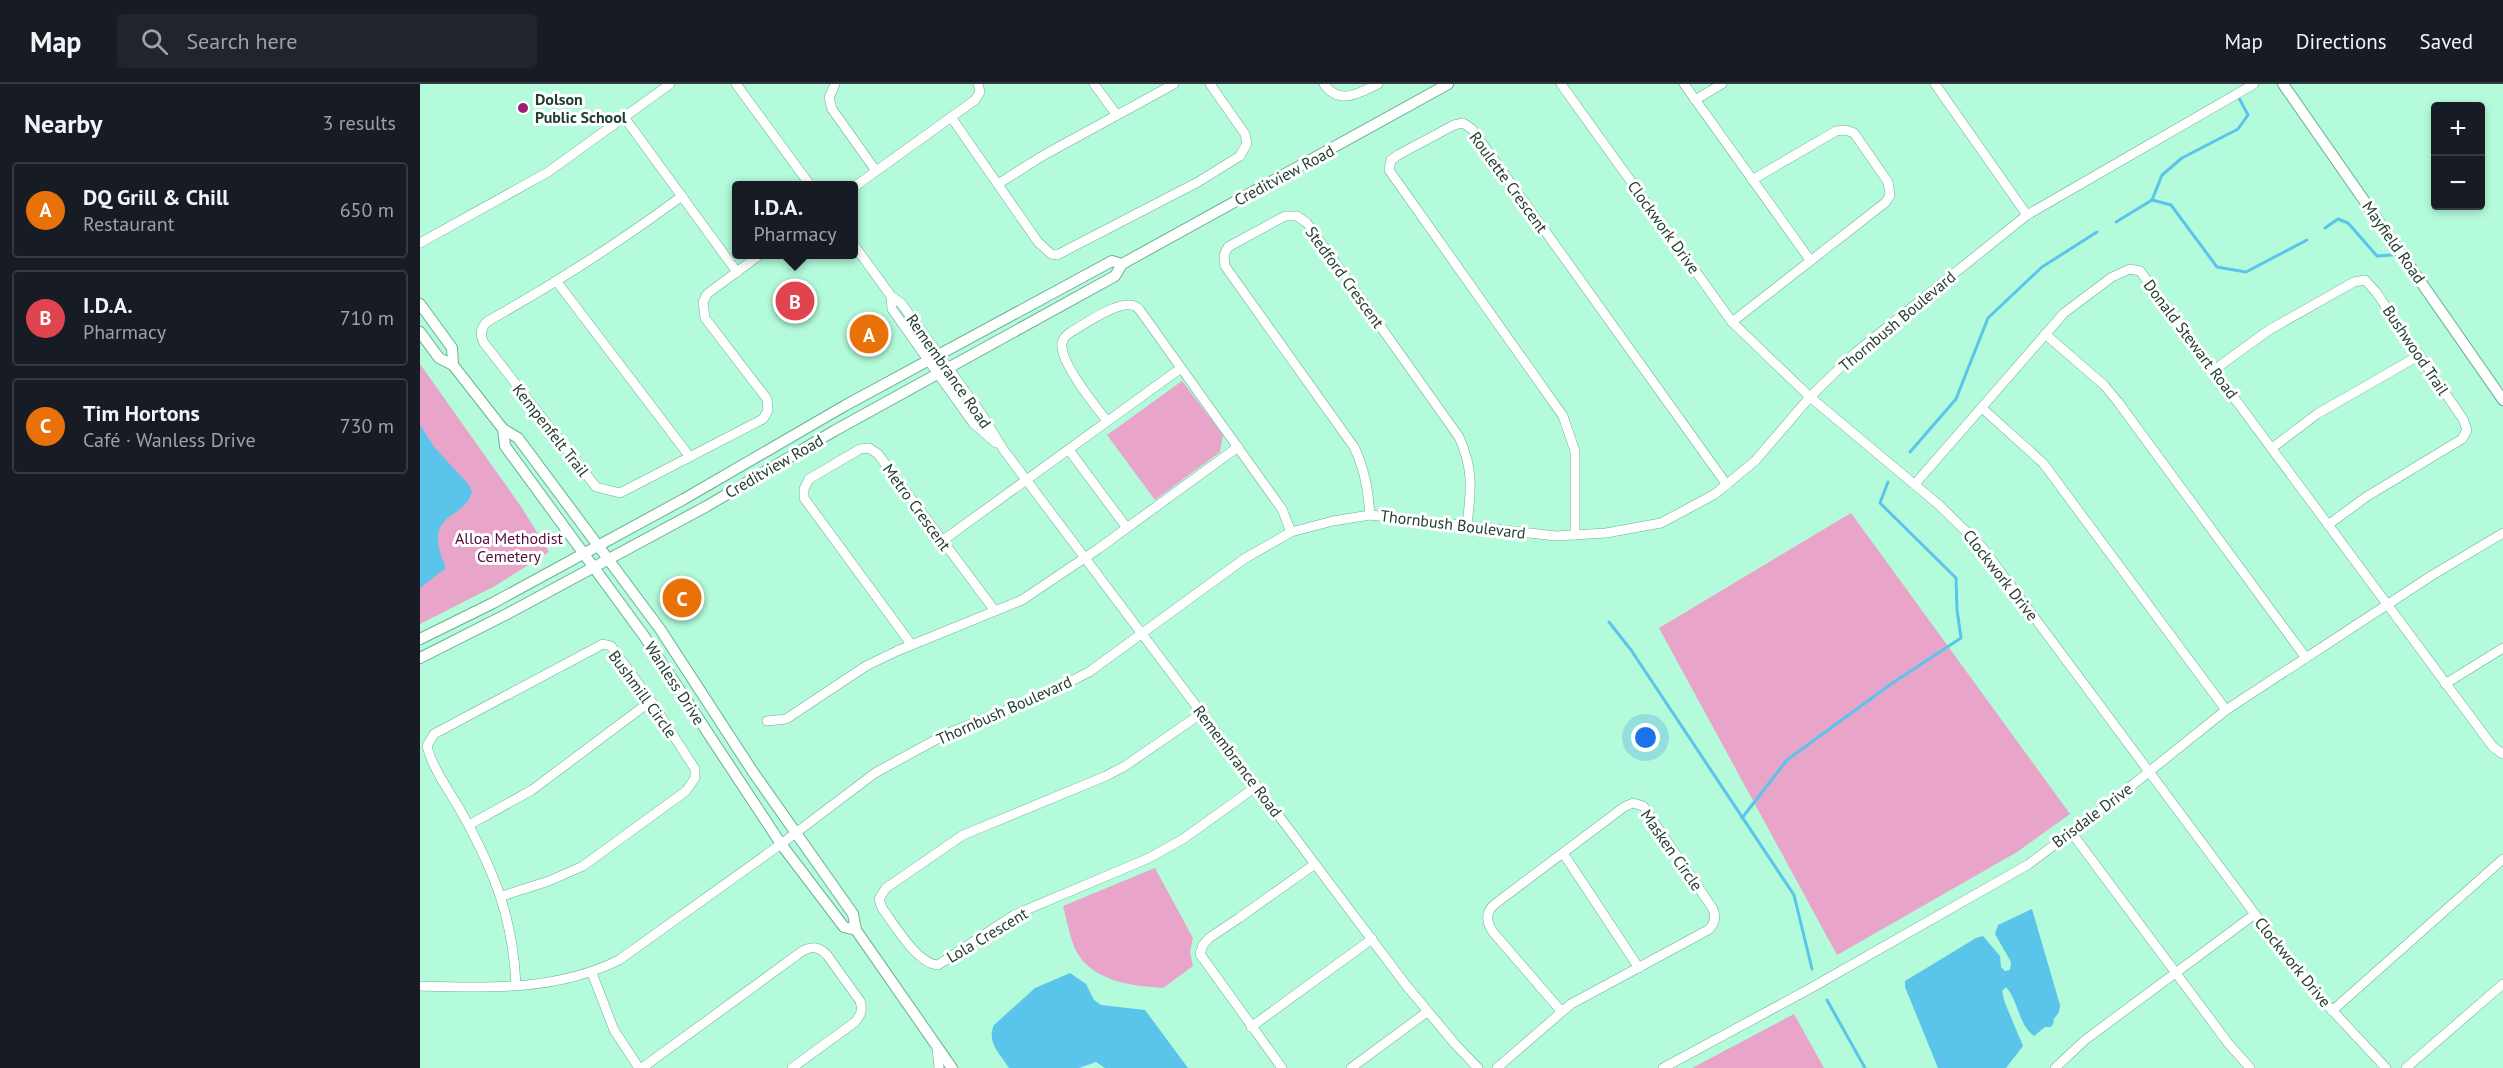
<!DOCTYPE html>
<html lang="en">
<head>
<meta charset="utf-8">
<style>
	body { margin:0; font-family:"PT Sans",sans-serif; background:#20242c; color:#f1f3f6 }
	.controls { position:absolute; right:18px; top:18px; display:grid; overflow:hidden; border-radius:6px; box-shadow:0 3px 9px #0003 }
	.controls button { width:54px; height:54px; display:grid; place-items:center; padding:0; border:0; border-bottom:2px solid #363941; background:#171b24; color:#f1f3f6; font:30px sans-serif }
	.you { position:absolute; left:1226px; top:654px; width:21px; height:21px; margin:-15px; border:4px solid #fff; border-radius:50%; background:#1a73e8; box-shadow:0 0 0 9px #1a73e833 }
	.badge { display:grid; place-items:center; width:39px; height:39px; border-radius:50%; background:#db2777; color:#fff; font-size:20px; font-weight:700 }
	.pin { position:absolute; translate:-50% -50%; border:3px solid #fff; box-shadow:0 2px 6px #0006 }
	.popup { position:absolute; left:312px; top:97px; width:126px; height:78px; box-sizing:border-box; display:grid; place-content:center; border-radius:6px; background:#171b24; filter:drop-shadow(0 2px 4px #0005); font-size:20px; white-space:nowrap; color:#9ea1a6 }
	.popup b { font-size:22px; color:#f1f3f6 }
	.popup::after { content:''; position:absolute; left:50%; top:100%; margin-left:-12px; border:12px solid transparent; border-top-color:#171b24 }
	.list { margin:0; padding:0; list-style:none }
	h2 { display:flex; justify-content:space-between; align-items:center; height:78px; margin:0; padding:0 24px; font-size:26px }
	h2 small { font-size:20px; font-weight:400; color:#9ea1a6 }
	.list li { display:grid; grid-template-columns:39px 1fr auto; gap:18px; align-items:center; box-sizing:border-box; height:96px; margin:0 12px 12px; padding:0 12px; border:2px solid #363941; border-radius:6px }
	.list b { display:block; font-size:22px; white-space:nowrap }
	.list p { margin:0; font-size:20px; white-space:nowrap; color:#9ea1a6 }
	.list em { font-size:20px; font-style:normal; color:#9ea1a6 }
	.icon { flex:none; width:33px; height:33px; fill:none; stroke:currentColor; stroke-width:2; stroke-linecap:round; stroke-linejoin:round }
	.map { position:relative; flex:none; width:2083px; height:984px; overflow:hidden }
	header { display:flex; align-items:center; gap:36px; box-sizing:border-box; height:84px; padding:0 30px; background:#171b24; border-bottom:2px solid #363941 }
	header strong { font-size:28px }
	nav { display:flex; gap:33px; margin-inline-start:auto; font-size:21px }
	.search { width:420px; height:54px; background:#20242c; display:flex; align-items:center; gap:15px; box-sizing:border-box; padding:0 21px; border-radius:6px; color:#9ea1a6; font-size:22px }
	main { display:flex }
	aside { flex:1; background:#171b24 }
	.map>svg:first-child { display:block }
	.green { fill:#e9a4ca }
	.water { fill:#5bc4ea }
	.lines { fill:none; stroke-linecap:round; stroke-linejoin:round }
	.stream { stroke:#5bc4ea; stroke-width:3 }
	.minor-casing { stroke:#6bb093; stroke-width:10 }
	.major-casing { stroke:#6bb093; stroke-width:12 }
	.minor { stroke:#fff; stroke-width:9 }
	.major { stroke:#fff; stroke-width:10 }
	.poi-dot { fill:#9b1c71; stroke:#fff; stroke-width:2 }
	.labels { text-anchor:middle; stroke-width:6; stroke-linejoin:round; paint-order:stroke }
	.poi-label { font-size:16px; font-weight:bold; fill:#223f33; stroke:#fff; text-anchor:start }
	.street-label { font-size:16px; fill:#223f33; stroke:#fff }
	.park-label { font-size:16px; fill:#540f3d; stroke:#fff }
</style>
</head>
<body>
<header>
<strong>Map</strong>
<div class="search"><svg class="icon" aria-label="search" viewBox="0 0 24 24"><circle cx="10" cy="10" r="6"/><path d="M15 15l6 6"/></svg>Search here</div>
<nav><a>Map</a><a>Directions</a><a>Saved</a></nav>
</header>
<main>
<aside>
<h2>Nearby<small>3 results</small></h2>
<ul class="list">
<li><span class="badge" style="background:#e8710a">A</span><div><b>DQ Grill &amp; Chill</b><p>Restaurant</p></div><em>650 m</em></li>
<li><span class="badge" style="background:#e0444e">B</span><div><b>I.D.A.</b><p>Pharmacy</p></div><em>710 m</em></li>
<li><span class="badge" style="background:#e8710a">C</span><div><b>Tim Hortons</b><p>Café · Wanless Drive</p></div><em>730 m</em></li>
</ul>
</aside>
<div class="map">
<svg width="2083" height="984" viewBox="0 0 2083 984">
	<rect width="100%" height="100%" fill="#b3fbdb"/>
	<!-- green -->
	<g class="green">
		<path d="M 0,280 L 102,424 L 129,468 L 75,502 L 0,540 Z"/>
		<path d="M 762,297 L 803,351 L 800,368 L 735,416 L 687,351 Z"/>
		<path d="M 1431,429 L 1650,730 L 1597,768 L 1417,871 L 1239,544 Z"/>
		<path d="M 735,784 L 773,854 L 770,868 L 773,882 L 743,904 C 713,902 673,898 656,867 C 650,854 647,837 643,822 Z"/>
		<path d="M 1374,930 L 1404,984 L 1272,984 Z"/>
	</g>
	<!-- water -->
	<g class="water">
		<path d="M 0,341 L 15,364 L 49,401 L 52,408 C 45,437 0,426 26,484 L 0,504 Z"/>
		<path d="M 1612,825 L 1640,921 L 1639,928 L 1633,936 L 1634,938 L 1631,943 L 1625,943 L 1614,952 C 1598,940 1599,918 1586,903 L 1582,907 L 1585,919 L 1603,962 L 1586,984 L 1518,984 L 1485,903 L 1485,897 L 1556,854 L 1563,852 L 1580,872 L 1581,883 L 1585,887 L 1590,886 L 1591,878 L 1575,850 L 1578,841 Z"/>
		<path d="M 650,889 L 666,900 L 674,916 L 681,921 L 725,926 L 768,984 L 685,984 L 676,978 L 659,984 L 589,984 C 580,970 566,958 574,941 L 615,904 Z"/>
	</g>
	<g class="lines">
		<!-- stream -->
		<g class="stream">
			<path d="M 1732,116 L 1751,121 L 1797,183 L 1826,188 L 1887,156"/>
			<path d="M 1696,138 L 1732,116 L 1742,91 L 1762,74 L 1818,45 L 1828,31 L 1818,12"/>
			<path d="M 1905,144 L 1918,135 L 1928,139 L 1957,172 L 1972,171"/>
			<path d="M 1490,368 L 1536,315 L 1568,234 L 1622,183 L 1677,148"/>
			<path d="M 1189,538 L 1211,566 L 1374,811 L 1392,885"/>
			<path d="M 1322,734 L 1367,676 L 1471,600 L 1541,554 L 1537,526 L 1536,494 L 1460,419 L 1468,398"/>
			<path d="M 1407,916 L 1445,984"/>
		</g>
		<!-- minor casing -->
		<g class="minor-casing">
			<g id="minor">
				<path d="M 316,0 L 390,101"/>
				<path d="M 415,0 L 409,14 L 412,25 L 456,87"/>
				<path d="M 674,0 L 696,30"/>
				<path d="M 904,0 C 920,22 939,9 958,0"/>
				<path d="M 1141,0 L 1312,238 L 1390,313 L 1519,421 L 1562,463 L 1884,896 L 1966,984"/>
				<path d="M 1264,0 L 1390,176"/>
				<path d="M 1515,0 L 1607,131"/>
				<path d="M 1275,16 L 1302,0"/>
				<path d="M 204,33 L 317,188"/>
				<path d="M 531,33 L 618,158 L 631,170 L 637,171 L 778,98 L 820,72 L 827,59 L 825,50 L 790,0"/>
				<path d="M 578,100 L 624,71 L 754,0"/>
				<path d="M 434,103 L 555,16 L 560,8 L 558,0"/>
				<path d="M 262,112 C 200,158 136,199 68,237 C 61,243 59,250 64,259 L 176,403 L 200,409 L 343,335 L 348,326 L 347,315 L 285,234 L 283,218 L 287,210 L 341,170"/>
				<path d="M 0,159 L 128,88 L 250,0"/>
				<path d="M 434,161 L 471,212 L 481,219 L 563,332 L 583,365 L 986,901 L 1035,960 L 1058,984"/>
				<path d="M 137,198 L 270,373"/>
				<path d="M 471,212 L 472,225 L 508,276 L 553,339 L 576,359"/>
				<path d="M 1312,238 L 1466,118 L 1470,111 L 1468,98 L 1434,49 L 1426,46 L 1416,47 L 1332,96"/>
				<path d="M 1625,250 L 1684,301 L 1698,318 L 1886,574"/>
				<path d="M 1794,286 L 1849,246 L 1934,198 L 1945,196 L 1956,208 L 2043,335 L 2047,346 L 2042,355 L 1946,413 L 1908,441"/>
				<path d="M 1562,324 L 1623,379 L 1806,626"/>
				<path d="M 687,337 C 675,322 644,282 642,264 C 641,256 645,252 651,248 C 665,240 706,210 719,225 L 854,414 L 862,425 L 871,448"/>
				<path d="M 1852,364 L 1897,330 L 2000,271"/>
				<path d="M 649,366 L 707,444"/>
				<path d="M 1495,400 L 1644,229 L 1692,193 L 1710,185 L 1720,187 L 2073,663 L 2083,670"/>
				<path d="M 950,431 C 948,406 945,386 934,363 L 805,182 L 804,171 L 808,163 L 865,132 L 877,132 L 887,139 L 1039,353 C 1054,386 1051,407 1047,441"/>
				<path d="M 1155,451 L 1155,367 L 1143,332 L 969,86 L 971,76 L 978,71 L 1034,41 L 1043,39 L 1052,45 L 1307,401"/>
				<path d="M 522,457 L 761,284"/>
				<path d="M 491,560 L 384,414 L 384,405 L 389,395 L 440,365 L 449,364 L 458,370 L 575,527"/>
				<path d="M 2025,600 L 2083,564"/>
				<path d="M 782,629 L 705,682 L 686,692 L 543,751 L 466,804 L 459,815 L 462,824 C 474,840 497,880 518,881 L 594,831 L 729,774 L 763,755 L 837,702"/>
				<path d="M 347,637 L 366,635 L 446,582 L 477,567 L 602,516 L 678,465 L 818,363"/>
				<path d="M 49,741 L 112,706 L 231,617"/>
				<path d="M 1651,748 L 1808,959 L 1830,984"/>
				<path d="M 1143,769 L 1219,884"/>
				<path d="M 82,812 L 129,797 L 163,782 L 266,707 L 275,694 L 275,685 L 231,617 L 191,562 L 183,560 L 14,650 L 7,662 C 12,684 32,711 43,731 C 75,789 93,835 96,901"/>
				<path d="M 172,889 L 194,946 L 219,984"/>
				<path d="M 0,902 C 68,904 137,907 199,876 L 361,760 L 455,689 L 526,650 L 620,613 L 669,588 L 824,475 L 871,448 L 913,437 L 950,431 L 1136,452 L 1186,449 L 1241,439 L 1295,410 L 1335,377 L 1390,313 L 1435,269 L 1607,131 L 1834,0"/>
				<path d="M 1912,927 L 2083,775"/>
				<path d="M 831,943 L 952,855"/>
				<path d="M 517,964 L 519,984"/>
				<path d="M 222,984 L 377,871 C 387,863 397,860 407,871 L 440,917 C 443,926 441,931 435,938 L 372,984"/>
				<path d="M 862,984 L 780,870 L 783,861 L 789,854 L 819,834 L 895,780"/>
				<path d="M 931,984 L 1007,928"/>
				<path d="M 1077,984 L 1151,920 L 1288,846 C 1295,840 1296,833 1293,825 L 1223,722 L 1213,719 L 1204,723 L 1075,820 C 1065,828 1066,838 1073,848 L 1141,927"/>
				<path d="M 1243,984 L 1391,904 L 1609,780 L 1690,719 L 1806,626 L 2011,492 L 2083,449"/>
				<path d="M 1635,984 L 1665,956 L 1835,830"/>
				<path d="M 1986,984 L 2083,900"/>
			</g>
		</g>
		<!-- major casing -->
		<g class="major-casing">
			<g id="major">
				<path d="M 1863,0 L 2083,316"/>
				<path d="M 0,220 L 32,264 L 33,281"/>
				<path d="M 0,248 L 19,274 L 33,281 L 83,345 L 98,354 L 240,545 L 333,688 L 433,830 L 436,846 L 532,984"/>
				<path d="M 83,345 L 85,362 L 224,552 L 361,760 L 424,843 L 436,846"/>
				<path d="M 0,555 L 73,519 L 264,415 L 426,321 L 692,177 L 702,180"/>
				<path d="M 0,574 L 87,530 L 287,422 L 414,347 L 695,192 L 702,180 L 1028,0"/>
			</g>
		</g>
		<!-- minor -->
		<use href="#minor" class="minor"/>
		<!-- major -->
		<use href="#major" class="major"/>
	</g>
	<!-- markers -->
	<circle class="poi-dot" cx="103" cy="24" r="6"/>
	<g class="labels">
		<!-- poi labels -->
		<g class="poi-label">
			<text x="115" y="21">Dolson<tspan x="115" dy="18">Public School</tspan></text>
		</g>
		<!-- street labels -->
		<g class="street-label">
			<text transform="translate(864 91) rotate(-28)" y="6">Creditview Road</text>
			<text transform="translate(1089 98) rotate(54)" y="6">Roulette Crescent</text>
			<text transform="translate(1244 143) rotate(54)" y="6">Clockwork Drive</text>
			<text transform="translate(1974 158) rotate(55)" y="6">Mayfield Road</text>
			<text transform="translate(925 193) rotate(54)" y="6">Stedford Crescent</text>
			<text transform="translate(1477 237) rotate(-40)" y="6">Thornbush Boulevard</text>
			<text transform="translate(1771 255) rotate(53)" y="6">Donald Stewart Road</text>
			<text transform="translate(1996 266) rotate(56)" y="6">Bushwood Trail</text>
			<text transform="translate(529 287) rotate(55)" y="6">Remembrance Road</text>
			<text transform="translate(131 346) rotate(52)" y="6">Kempenfelt Trail</text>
			<text transform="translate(354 382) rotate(-30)" y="6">Creditview Road</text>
			<text transform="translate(497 423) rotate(54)" y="6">Metro Crescent</text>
			<text transform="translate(1033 440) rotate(7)" y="6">Thornbush Boulevard</text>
			<text transform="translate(1581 491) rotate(52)" y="6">Clockwork Drive</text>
			<text transform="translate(255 599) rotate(57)" y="6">Wanless Drive</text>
			<text transform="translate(223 610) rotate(54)" y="6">Bushmill Circle</text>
			<text transform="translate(584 626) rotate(-24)" y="6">Thornbush Boulevard</text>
			<text transform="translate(818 677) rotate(53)" y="6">Remembrance Road</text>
			<text transform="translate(1672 731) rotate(-37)" y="6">Brisdale Drive</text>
			<text transform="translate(1252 766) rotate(55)" y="6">Masken Circle</text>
			<text transform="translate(567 851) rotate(-31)" y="6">Lola Crescent</text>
			<text transform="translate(1873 878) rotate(51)" y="6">Clockwork Drive</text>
		</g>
		<!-- park labels -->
		<g class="park-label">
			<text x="89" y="460">Alloa Methodist<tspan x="89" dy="18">Cemetery</tspan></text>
		</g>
	</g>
</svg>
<div class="controls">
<button>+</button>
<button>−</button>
</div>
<div class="you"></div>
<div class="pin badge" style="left:449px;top:250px;background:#e8710a">A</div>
<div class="pin badge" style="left:375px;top:217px;background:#e0444e">B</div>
<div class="popup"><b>I.D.A.</b>Pharmacy</div>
<div class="pin badge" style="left:262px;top:514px;background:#e8710a">C</div>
</div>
</main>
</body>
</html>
